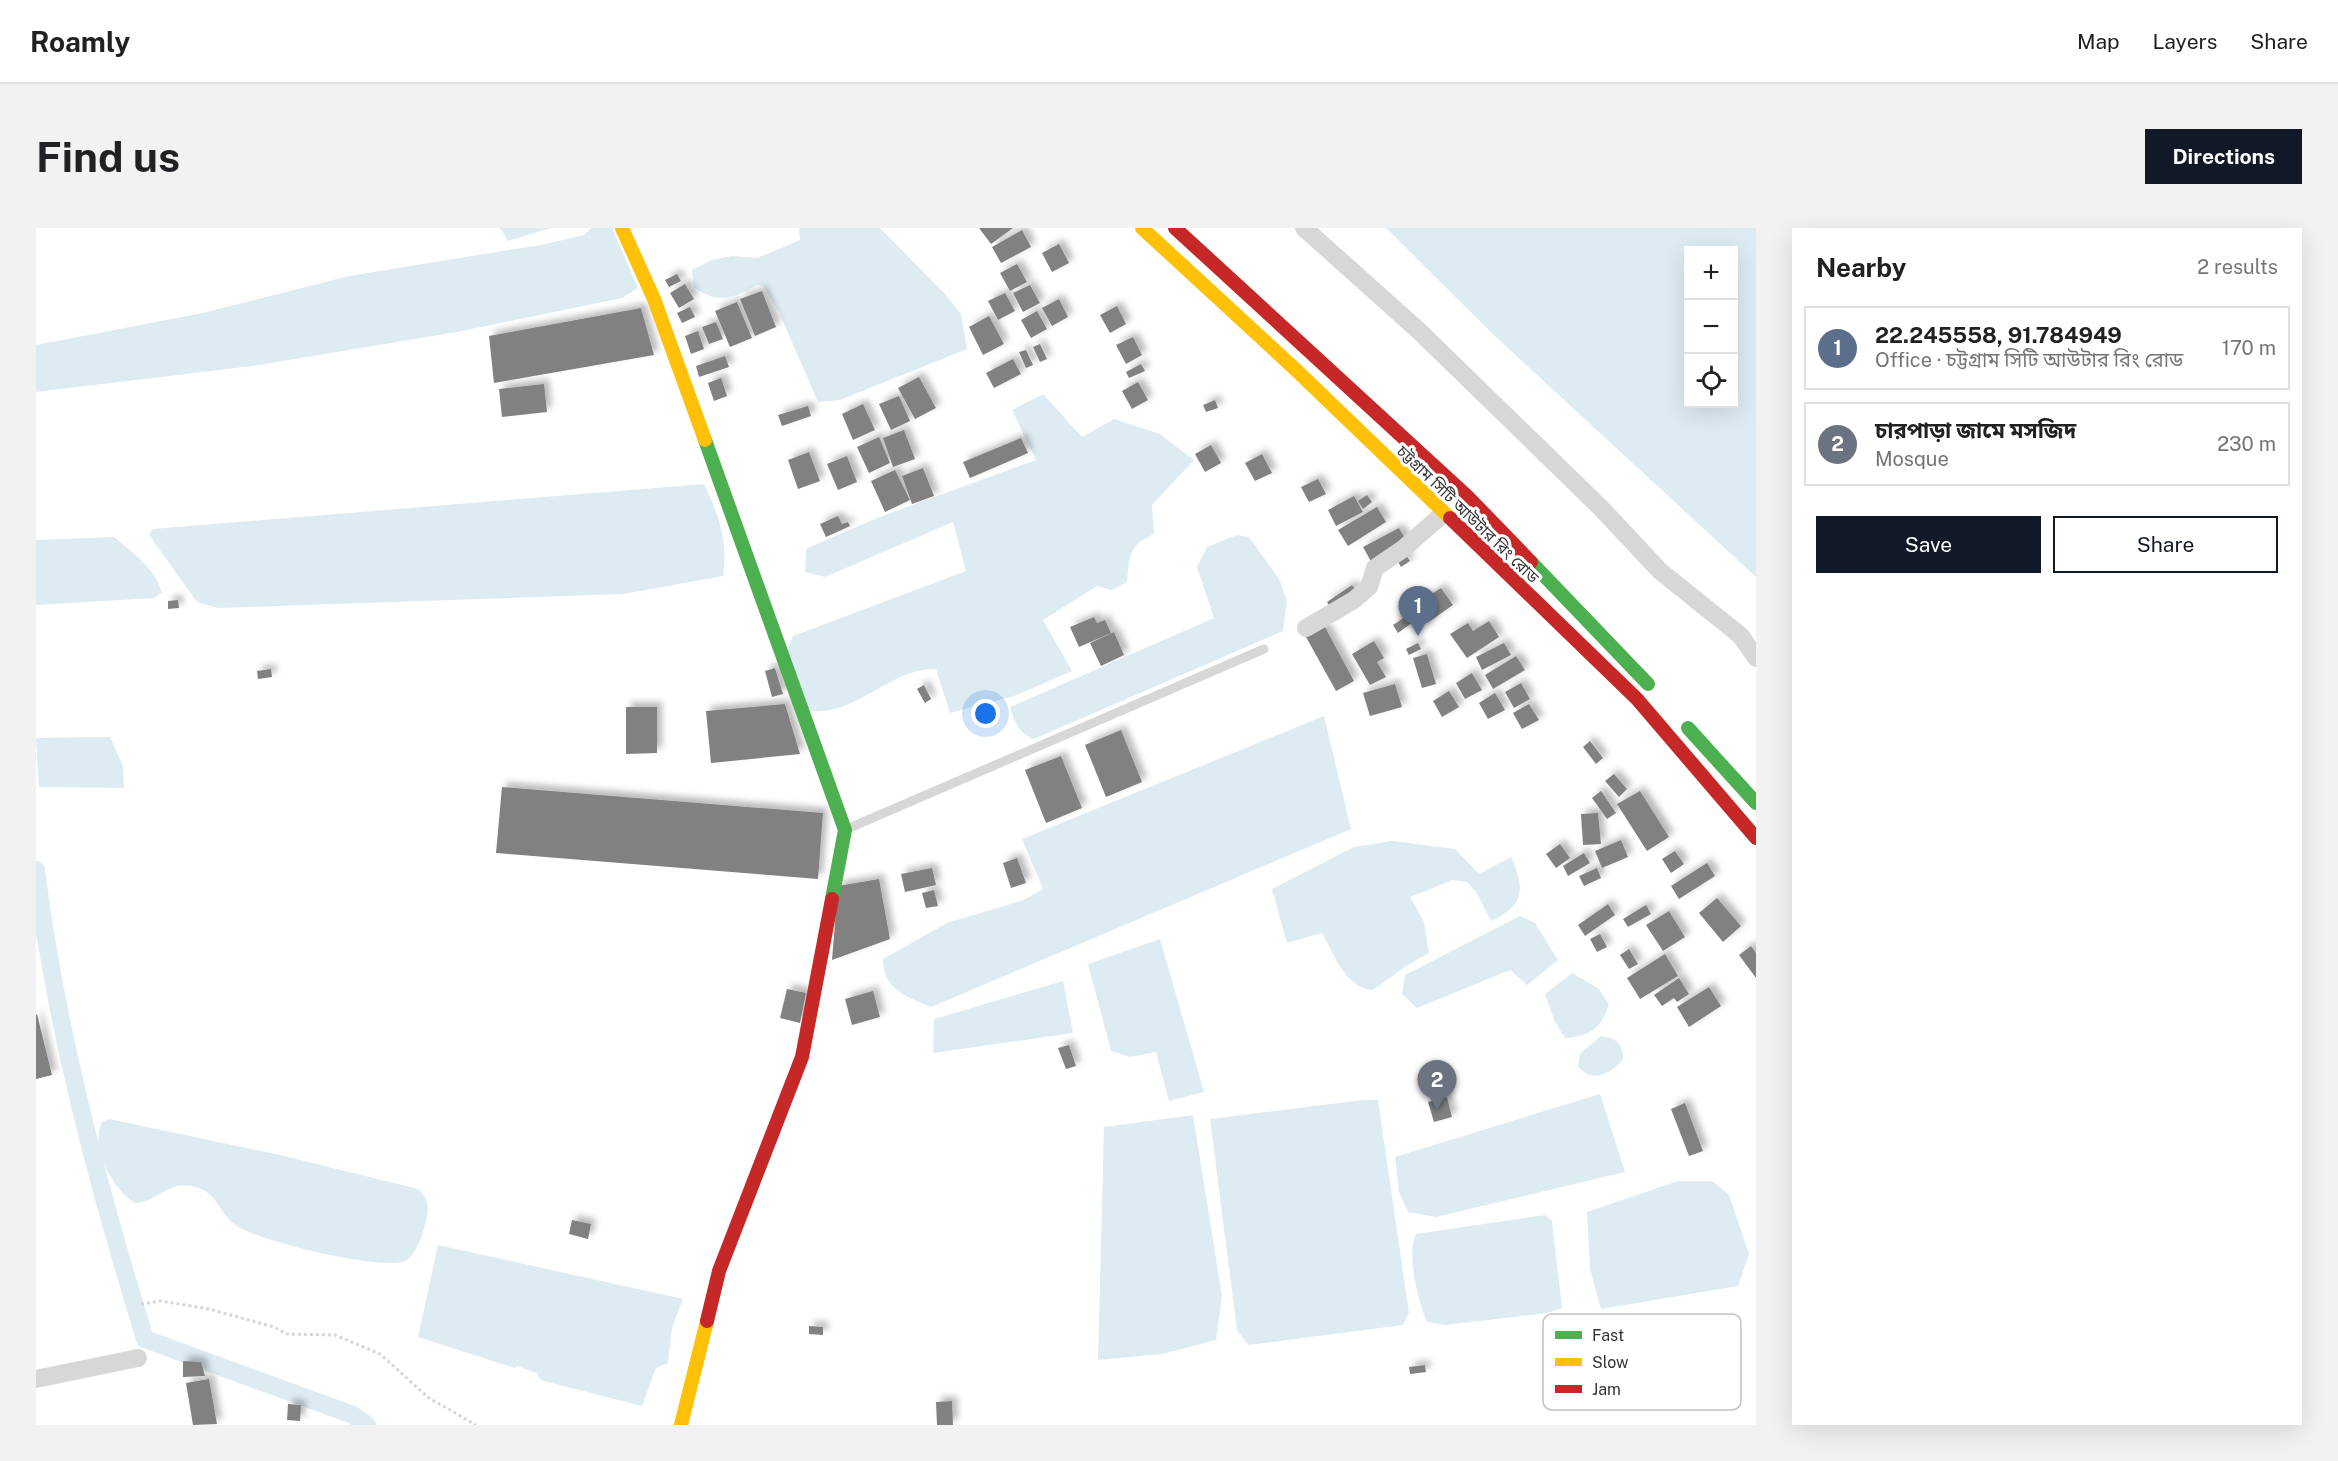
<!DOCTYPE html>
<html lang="en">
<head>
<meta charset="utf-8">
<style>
	body { margin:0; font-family:"Public Sans","Noto Sans Bengali",sans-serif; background:#f2f2f2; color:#202124 }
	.controls { position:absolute; right:18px; top:18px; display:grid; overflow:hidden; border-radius:0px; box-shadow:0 6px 24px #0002 }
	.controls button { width:54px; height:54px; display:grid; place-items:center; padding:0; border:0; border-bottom:2px solid #e0e0e0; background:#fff; color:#202124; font:30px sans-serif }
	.you { position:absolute; left:950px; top:486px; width:21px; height:21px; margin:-15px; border:4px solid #fff; border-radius:50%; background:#1a73e8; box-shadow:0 0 0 9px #1a73e833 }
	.badge { display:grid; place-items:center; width:39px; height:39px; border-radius:50%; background:#111827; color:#fff; font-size:20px; font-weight:700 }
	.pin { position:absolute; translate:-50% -50px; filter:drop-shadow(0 2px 3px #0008) }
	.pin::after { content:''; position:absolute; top:32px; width:21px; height:18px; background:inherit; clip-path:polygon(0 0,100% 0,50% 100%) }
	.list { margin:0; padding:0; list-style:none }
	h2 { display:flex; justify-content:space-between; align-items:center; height:78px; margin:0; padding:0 24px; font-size:26px }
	h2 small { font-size:20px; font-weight:400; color:#757577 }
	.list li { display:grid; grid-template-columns:39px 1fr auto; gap:18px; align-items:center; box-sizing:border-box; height:84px; margin:0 12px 12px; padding:0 12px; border:2px solid #e0e0e0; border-radius:0px }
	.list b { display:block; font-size:22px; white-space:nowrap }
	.list p { margin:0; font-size:20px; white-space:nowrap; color:#757577 }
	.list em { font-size:20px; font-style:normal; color:#757577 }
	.actions { display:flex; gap:12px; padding:18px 24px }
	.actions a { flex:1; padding:14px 0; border:2px solid #111827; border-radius:0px; text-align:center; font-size:21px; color:#111827 }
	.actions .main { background:#111827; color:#fff }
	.icon { flex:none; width:33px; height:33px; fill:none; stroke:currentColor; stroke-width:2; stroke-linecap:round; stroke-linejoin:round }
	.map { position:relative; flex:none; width:1720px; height:1197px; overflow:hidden; border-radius:0px }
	header { display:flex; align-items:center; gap:36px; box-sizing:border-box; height:84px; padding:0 30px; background:#fff; border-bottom:2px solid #e0e0e0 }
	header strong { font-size:28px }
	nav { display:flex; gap:33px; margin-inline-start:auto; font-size:21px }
	.intro { display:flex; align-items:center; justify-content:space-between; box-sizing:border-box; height:144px; padding:0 36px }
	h1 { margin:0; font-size:42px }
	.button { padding:15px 27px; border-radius:0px; background:#111827; color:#fff; font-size:21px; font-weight:700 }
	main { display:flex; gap:36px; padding:0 36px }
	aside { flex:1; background:#fff; border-radius:0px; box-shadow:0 6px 24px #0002 }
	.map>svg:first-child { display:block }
	.water { fill:#ddebf3; fill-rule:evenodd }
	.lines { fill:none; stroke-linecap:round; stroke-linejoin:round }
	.canal { stroke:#ddebf3; stroke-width:18 }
	.building { fill:#818181; filter:url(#shadow) }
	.path { stroke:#d6d6d6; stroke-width:3; stroke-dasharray:3 3; stroke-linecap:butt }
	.lane { stroke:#d7d7d7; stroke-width:9 }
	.street { stroke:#d7d7d7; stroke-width:18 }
	.fast { stroke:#4caf50; stroke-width:14 }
	.slow { stroke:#ffc107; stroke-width:14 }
	.jam { stroke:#c62828; stroke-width:14 }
	.labels { text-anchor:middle; stroke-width:6; stroke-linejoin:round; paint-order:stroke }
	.street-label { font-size:16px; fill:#333; stroke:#fff }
	.key { fill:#fff; stroke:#c2c2c2; stroke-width:1.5 }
	.key-label { font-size:16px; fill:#333 }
</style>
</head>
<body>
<header>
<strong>Roamly</strong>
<nav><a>Map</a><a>Layers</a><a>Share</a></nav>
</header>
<div class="intro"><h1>Find us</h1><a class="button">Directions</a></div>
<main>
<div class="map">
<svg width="1720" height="1197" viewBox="0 0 1720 1197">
	<defs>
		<filter id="shadow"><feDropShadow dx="5" dy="-5" stdDeviation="3" flood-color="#0004"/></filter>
	</defs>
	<rect width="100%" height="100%" fill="#fff"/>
	<!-- water -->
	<g class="water">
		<path d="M 464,0 L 515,0 L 472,13 Z"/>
		<path d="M 555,0 L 576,0 L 602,60 L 586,70 L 421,104 L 216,138 L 0,164 L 0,117 L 167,85 L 313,48 L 510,16 L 548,7 Z"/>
		<path d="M 763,0 L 844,0 L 910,67 L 925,86 L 931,121 L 804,172 L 782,174 L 743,84 L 727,58 L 721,57 C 697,70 682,77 658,59 L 656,42 L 676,32 L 696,28 L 721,30 L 764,12 Z"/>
		<path d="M 1350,0 L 1720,0 L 1720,349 L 1462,111 ZM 1652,22 L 1698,22 L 1698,176 L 1652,176 Z"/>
		<path d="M 1007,166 L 1046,209 L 1078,191 L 1124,206 L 1158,232 L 1116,277 L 1118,306 C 1092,318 1094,327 1091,354 L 1076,362 L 1061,358 L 1007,392 L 1036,443 L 978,468 L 914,485 L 900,441 C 854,439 817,492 769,482 L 751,423 L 757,408 L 930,343 L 917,294 L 789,349 L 769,344 L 770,321 L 841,290 L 1000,232 L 976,182 Z"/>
		<path d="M 668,256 C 683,287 692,314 687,348 L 587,366 L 182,380 L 161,374 L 113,307 L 117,301 Z"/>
		<path d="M 1201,307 L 1213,309 L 1243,351 L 1251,373 L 1247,403 L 998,511 C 983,506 978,494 974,479 L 1178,390 L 1161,339 L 1171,319 Z"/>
		<path d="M 78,309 C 96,324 120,341 126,365 L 118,370 L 0,377 L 0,312 Z"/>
		<path d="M 1288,488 L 1315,601 L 895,779 C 870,768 847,762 847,731 L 911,695 L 988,672 L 1007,661 L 986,611 Z"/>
		<path d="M 74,509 L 87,538 L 88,560 L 3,559 L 0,510 Z"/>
		<path d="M 1356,613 L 1419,621 L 1443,646 L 1475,629 C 1489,660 1489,678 1455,693 L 1440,664 L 1431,654 L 1417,652 L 1374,669 L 1388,694 L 1393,725 L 1370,738 L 1337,762 C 1309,760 1299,727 1286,705 L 1251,715 L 1236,661 L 1318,619 Z"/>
		<path d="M 1484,688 L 1499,695 L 1522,732 L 1491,757 L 1474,742 L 1381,780 L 1366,766 L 1369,747 Z"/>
		<path d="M 1124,711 L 1168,864 L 1133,873 L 1120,824 L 1094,829 L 1075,823 L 1052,736 Z"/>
		<path d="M 1536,745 L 1563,761 L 1573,777 C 1564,801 1555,808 1529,810 L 1519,794 L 1509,766 Z"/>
		<path d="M 1027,753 L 1037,805 L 897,825 L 898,791 Z"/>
		<path d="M 1565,808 C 1580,810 1587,815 1587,831 C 1576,846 1555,856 1542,838 L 1544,826 Z"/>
		<path d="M 1564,866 L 1589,944 L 1400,989 L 1372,984 L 1363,964 L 1359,929 Z"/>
		<path d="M 1327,872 L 1342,872 L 1373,1085 L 1367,1097 L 1212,1117 L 1201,1102 L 1174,891 Z"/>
		<path d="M 1157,887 L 1186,1068 L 1180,1112 L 1126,1126 L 1062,1132 L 1068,899 Z"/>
		<path d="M 73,891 L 244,927 L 382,961 C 398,975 391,989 386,1007 C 383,1016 378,1028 369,1033 C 346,1043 223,1013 201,998 C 185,988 181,966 163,960 C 133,949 123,974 99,975 C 77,961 53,920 66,894 Z"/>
		<path d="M 1642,953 L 1676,953 L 1693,967 L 1713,1026 L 1702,1058 L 1565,1081 L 1554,1041 L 1551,984 Z"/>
		<path d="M 1509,987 L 1516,993 L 1526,1080 L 1511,1085 L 1409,1097 L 1391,1094 C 1382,1074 1370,1025 1380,1006 Z"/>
		<path d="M 402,1017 L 647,1071 L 636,1100 L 632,1135 L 620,1140 L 606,1178 L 504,1152 L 501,1145 L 481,1138 L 479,1140 L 382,1109 Z"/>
	</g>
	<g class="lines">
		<!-- canal -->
		<path class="canal" d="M 0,642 C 20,801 62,958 109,1111 L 317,1187 L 331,1197"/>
	</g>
	<!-- building -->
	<g class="building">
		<path d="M 943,0 L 977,0 L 955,16 Z"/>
		<path d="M 986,2 L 995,19 L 965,35 L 956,19 Z"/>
		<path d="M 1023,16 L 1033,35 L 1016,44 L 1006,25 Z"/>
		<path d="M 981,36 L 991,54 L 974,63 L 964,45 Z"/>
		<path d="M 641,46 L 645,53 L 633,59 L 629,52 Z"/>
		<path d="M 649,56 L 658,71 L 643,80 L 634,65 Z"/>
		<path d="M 994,57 L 1004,75 L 987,84 L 977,65 Z"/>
		<path d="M 726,63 L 740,99 L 719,108 L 704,71 Z"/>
		<path d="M 969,65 L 979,83 L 962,92 L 952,73 Z"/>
		<path d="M 1023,71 L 1032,89 L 1016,98 L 1006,80 Z"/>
		<path d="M 701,74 L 716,110 L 694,119 L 679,83 Z"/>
		<path d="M 1081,78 L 1090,96 L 1074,105 L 1064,87 Z"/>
		<path d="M 654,79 L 659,89 L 646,95 L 641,85 Z"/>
		<path d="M 605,80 L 618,127 L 458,155 L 453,108 Z"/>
		<path d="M 1001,83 L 1011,101 L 995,110 L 985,92 Z"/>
		<path d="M 953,88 L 968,116 L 947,127 L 933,99 Z"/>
		<path d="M 680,94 L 687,111 L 673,116 L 666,99 Z"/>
		<path d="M 662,103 L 668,121 L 655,126 L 649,108 Z"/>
		<path d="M 1097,109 L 1106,127 L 1090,136 L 1080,117 Z"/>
		<path d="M 1004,116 L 1011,131 L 1004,134 L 997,119 Z"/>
		<path d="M 990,122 L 997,137 L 990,140 L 983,124 Z"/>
		<path d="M 689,128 L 693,139 L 663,149 L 660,138 Z"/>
		<path d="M 977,131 L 985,146 L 958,160 L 950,145 Z"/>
		<path d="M 1105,136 L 1109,143 L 1093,150 L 1090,144 Z"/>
		<path d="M 883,149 L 900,180 L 879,191 L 862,160 Z"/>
		<path d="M 685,150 L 691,168 L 678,173 L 672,155 Z"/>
		<path d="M 1102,154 L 1112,172 L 1096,181 L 1086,163 Z"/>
		<path d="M 508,156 L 511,184 L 466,189 L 463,161 Z"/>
		<path d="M 863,168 L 874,193 L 855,202 L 843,176 Z"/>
		<path d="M 1179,172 L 1182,180 L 1170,184 L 1167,177 Z"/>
		<path d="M 827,176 L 839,202 L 817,212 L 806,186 Z"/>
		<path d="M 772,178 L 775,188 L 746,198 L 742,187 Z"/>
		<path d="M 868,202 L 879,231 L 857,239 L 847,210 Z"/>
		<path d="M 843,209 L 854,235 L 833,245 L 821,219 Z"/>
		<path d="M 985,210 L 992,225 L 934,250 L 927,234 Z"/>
		<path d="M 1175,217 L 1185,235 L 1169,244 L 1159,226 Z"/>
		<path d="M 773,224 L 784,253 L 762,261 L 752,232 Z"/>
		<path d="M 1226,226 L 1236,245 L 1219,253 L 1209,235 Z"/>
		<path d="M 811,228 L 821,254 L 802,262 L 791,236 Z"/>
		<path d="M 887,240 L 898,268 L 876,276 L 866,248 Z"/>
		<path d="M 859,242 L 874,272 L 849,284 L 835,253 Z"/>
		<path d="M 1282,251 L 1290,266 L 1273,274 L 1265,259 Z"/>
		<path d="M 1331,267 L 1336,274 L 1327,281 L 1322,273 Z"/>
		<path d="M 1318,268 L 1327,284 L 1300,298 L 1292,282 Z"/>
		<path d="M 1341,279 L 1350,294 L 1312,318 L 1302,302 Z"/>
		<path d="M 802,288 L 806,296 L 812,294 L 814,298 L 790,309 L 784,296 Z"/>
		<path d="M 1363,300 L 1374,319 L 1338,339 L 1327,319 Z"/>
		<path d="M 1370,327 L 1374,333 L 1365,339 L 1361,332 Z"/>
		<path d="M 1316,357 L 1324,368 L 1298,385 L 1291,374 Z"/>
		<path d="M 1405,360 L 1417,377 L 1394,393 L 1382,375 Z"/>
		<path d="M 142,372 L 143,380 L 132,381 L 132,373 Z"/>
		<path d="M 1372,387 L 1377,394 L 1362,405 L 1357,397 Z"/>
		<path d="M 1058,389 L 1061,395 L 1069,392 L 1075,405 L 1043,419 L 1034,399 Z"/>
		<path d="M 1453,393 L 1463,409 L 1431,430 L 1414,406 L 1432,395 L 1437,403 Z"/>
		<path d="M 1289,399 L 1318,453 L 1300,463 L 1270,409 Z"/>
		<path d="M 1078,404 L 1088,427 L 1065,438 L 1054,415 Z"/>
		<path d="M 1338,413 L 1348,430 L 1341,434 L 1350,449 L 1334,457 L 1316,426 Z"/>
		<path d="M 1382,415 L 1385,421 L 1373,427 L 1370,421 Z"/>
		<path d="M 1468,415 L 1475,427 L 1446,442 L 1440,429 Z"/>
		<path d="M 1391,426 L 1400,456 L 1386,460 L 1377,430 Z"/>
		<path d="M 1480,428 L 1489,442 L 1457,461 L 1449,447 Z"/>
		<path d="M 739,440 L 747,466 L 736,469 L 729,443 Z"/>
		<path d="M 235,441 L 236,449 L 222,451 L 221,443 Z"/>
		<path d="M 1436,445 L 1446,462 L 1429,471 L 1420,455 Z"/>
		<path d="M 1485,455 L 1494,471 L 1478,480 L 1469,464 Z"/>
		<path d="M 1359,456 L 1366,479 L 1334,488 L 1327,465 Z"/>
		<path d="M 888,457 L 895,471 L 889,475 L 881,461 Z"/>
		<path d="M 1413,463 L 1423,479 L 1406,489 L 1397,473 Z"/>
		<path d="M 1459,465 L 1469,482 L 1452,491 L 1443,475 Z"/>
		<path d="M 749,476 L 764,526 L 675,535 L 670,483 Z"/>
		<path d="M 1493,476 L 1503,492 L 1486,501 L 1477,485 Z"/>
		<path d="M 590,479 L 621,479 L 621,525 L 590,526 Z"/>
		<path d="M 1085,502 L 1106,554 L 1070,569 L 1049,517 Z"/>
		<path d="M 1554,513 L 1567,530 L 1560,536 L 1547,519 Z"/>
		<path d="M 1025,528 L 1046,580 L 1010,595 L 989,542 Z"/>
		<path d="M 1578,546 L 1591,561 L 1583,569 L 1569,553 Z"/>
		<path d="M 466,559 L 787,585 L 782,651 L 460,625 Z"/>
		<path d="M 1565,563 L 1580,585 L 1571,591 L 1556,570 Z"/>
		<path d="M 1604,563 L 1633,609 L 1611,623 L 1581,576 Z"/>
		<path d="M 1562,585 L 1565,616 L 1547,617 L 1545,586 Z"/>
		<path d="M 1585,612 L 1592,629 L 1566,640 L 1559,623 Z"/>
		<path d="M 1524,616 L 1534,630 L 1520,640 L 1510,626 Z"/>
		<path d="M 1639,623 L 1648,636 L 1635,645 L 1626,631 Z"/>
		<path d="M 1548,625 L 1554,635 L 1532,648 L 1527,638 Z"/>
		<path d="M 981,630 L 990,655 L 975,660 L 967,635 Z"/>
		<path d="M 1671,635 L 1679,648 L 1643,671 L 1635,658 Z"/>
		<path d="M 896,640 L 900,657 L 869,664 L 865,646 Z"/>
		<path d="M 1561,640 L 1565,650 L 1548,658 L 1543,648 Z"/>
		<path d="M 843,651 L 854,711 L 796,732 L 802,658 Z"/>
		<path d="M 898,662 L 902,678 L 890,680 L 886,665 Z"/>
		<path d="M 1681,670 L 1705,698 L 1687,714 L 1663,685 Z"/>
		<path d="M 1572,676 L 1579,687 L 1549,708 L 1542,697 Z"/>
		<path d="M 1610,677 L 1615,686 L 1592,699 L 1587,691 Z"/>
		<path d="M 1633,683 L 1649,709 L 1627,723 L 1610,697 Z"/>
		<path d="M 1564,706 L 1571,719 L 1561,724 L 1554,711 Z"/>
		<path d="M 1715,718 L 1720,725 L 1720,750 L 1703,727 Z"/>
		<path d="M 1593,721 L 1602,736 L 1593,741 L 1584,727 Z"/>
		<path d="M 1629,726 L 1642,748 L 1604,771 L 1591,750 Z"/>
		<path d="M 1643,750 L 1653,766 L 1641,774 L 1638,770 L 1626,778 L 1618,767 Z"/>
		<path d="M 1673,759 L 1685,778 L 1653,799 L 1641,779 Z"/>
		<path d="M 751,761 L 770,765 L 764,795 L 744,790 Z"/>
		<path d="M 837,763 L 844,789 L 816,797 L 809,771 Z"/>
		<path d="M 1,786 L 16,847 L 0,851 L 0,787 Z"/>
		<path d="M 1033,817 L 1040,838 L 1030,841 L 1022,820 Z"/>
		<path d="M 1411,869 L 1416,889 L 1398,894 L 1392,874 Z"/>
		<path d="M 1649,875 L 1667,923 L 1653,928 L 1635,881 Z"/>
		<path d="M 536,992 L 555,996 L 552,1011 L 533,1006 Z"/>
		<path d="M 773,1098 L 787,1099 L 787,1107 L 773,1106 Z"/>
		<path d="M 147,1133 L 165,1134 L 169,1148 L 147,1149 Z"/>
		<path d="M 1389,1137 L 1390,1144 L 1374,1146 L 1373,1139 Z"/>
		<path d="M 173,1151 L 181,1196 L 157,1197 L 150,1155 Z"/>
		<path d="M 916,1173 L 917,1197 L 901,1197 L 900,1174 Z"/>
		<path d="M 252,1176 L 265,1177 L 264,1193 L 251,1192 Z"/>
	</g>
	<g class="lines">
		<!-- path -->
		<path class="path" d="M 105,1076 L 125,1073 L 173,1081 L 238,1099 L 251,1106 L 299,1107 L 344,1126 L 393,1170 L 440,1197"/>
		<!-- lane -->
		<path class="lane" d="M 811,601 L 1228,421"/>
		<!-- street -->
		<g class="street">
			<path d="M 1268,0 L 1382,102 L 1565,280 L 1624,343 L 1705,408 L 1720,430"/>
			<path d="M 1270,400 L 1318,372 L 1333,359 L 1339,340 L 1367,321 L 1407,286"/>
			<path d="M 0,1151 L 102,1130"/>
		</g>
		<!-- fast -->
		<g class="fast">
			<path d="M 669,212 L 809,602 L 796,671"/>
			<path d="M 1495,334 L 1612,456"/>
			<path d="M 1652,500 L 1720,575"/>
		</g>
		<!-- slow -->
		<g class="slow">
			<path d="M 586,0 L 618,71 L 669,212"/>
			<path d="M 1106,0 L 1259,141 L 1414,290"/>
			<path d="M 645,1197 L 671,1093"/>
		</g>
		<!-- jam -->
		<g class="jam">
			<path d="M 1139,0 L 1433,270 L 1495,334"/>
			<path d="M 1414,290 L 1601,471 L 1720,610"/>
			<path d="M 671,1093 L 683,1043 L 766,829 L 796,671"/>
		</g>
	</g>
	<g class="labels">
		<!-- street labels -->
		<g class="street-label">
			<text transform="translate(1432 286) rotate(44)" y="6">চট্টগ্রাম সিটি আউটার রিং রোড</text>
		</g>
	</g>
	<!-- legend -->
	<rect x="1507" y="1086" width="198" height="96" rx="9" class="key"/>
	<rect x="1519" y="1103" width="27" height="8" fill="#4caf50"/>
	<rect x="1519" y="1130" width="27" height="8" fill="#ffc107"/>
	<rect x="1519" y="1157" width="27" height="8" fill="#c62828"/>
	<g class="key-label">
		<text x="1556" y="1113">Fast</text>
		<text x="1556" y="1140">Slow</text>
		<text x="1556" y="1167">Jam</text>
	</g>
</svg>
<div class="controls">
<button>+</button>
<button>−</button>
<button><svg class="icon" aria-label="locate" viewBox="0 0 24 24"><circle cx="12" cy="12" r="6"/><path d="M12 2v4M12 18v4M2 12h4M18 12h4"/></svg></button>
</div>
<div class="you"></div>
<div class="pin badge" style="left:1382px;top:408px;background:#5c6f8a">1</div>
<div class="pin badge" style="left:1401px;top:882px;background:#6b7280">2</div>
</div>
<aside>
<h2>Nearby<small>2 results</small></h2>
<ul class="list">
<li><span class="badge" style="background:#5c6f8a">1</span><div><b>22.245558, 91.784949</b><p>Office · চট্টগ্রাম সিটি আউটার রিং রোড</p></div><em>170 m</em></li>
<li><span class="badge" style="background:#6b7280">2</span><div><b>চারপাড়া জামে মসজিদ</b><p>Mosque</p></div><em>230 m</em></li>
</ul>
<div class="actions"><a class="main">Save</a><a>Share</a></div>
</aside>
</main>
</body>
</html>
